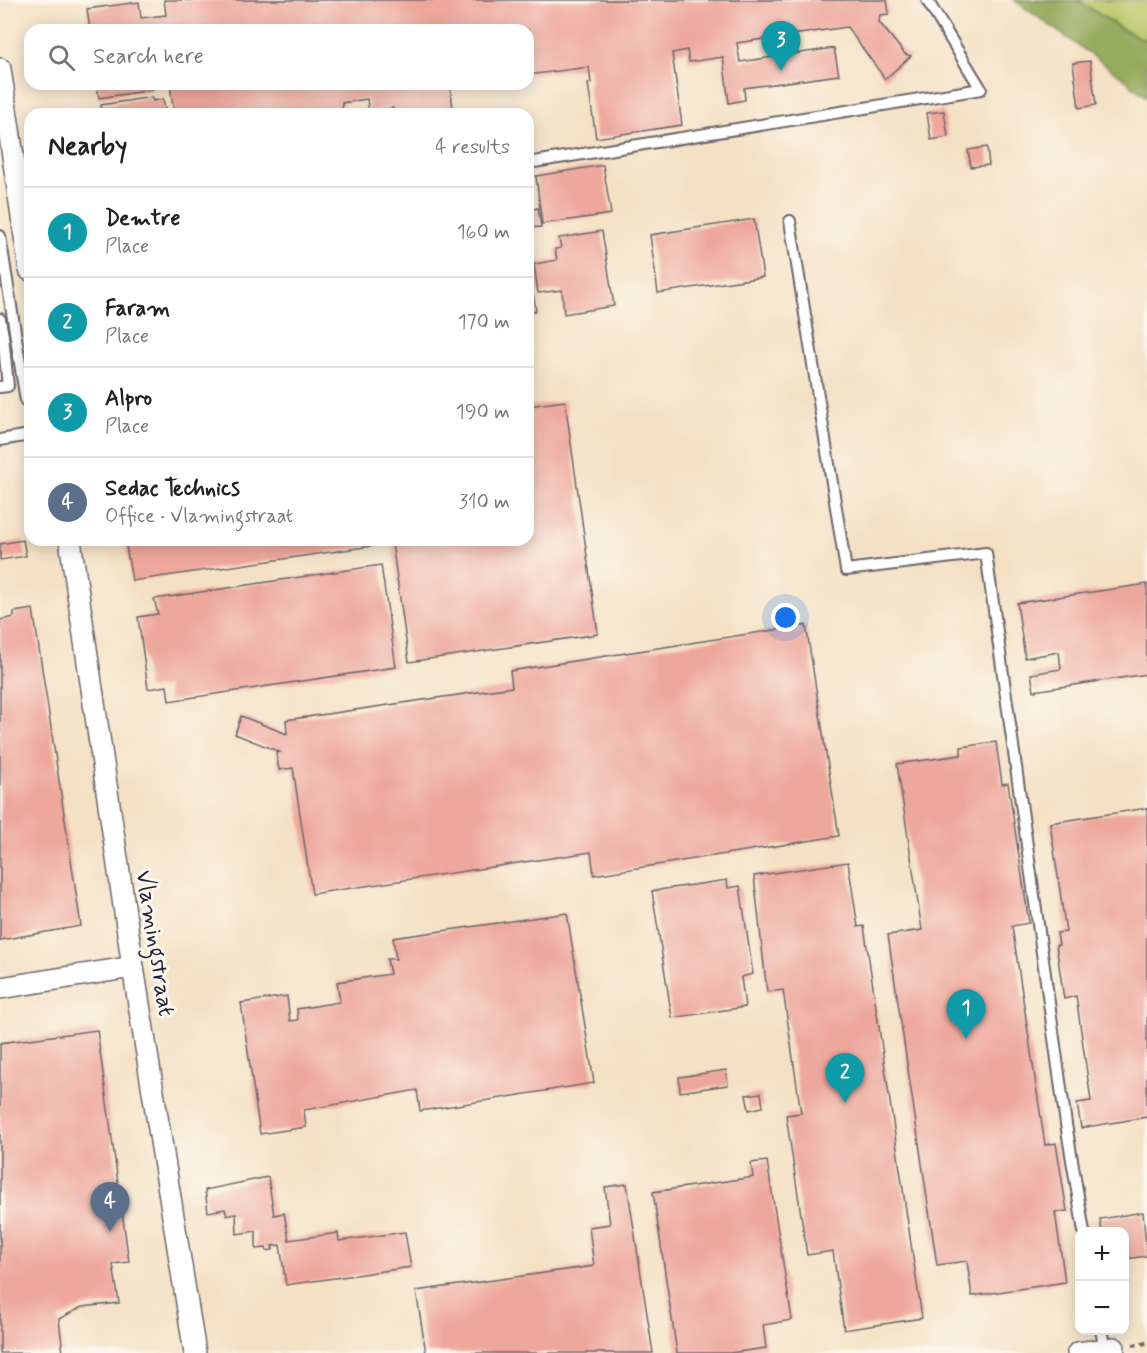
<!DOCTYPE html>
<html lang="en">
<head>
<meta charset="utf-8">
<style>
	body { margin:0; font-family:Mynerve,sans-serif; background:#f2f2f2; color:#222 }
	.controls { position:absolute; right:18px; bottom:18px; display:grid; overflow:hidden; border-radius:12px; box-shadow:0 3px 15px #0003 }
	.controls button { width:54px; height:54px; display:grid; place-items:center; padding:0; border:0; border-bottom:2px solid #e0e0e0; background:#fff; color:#222; font:30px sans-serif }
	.you { position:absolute; left:786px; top:618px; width:21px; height:21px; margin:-15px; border:4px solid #fff; border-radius:50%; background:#1a73e8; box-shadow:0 0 0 9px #1a73e833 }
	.badge { display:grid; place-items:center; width:39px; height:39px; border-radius:50%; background:#b5179e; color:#fff; font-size:20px; font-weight:700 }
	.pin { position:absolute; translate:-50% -50px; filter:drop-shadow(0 2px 3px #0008) }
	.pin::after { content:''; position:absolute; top:32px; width:21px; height:18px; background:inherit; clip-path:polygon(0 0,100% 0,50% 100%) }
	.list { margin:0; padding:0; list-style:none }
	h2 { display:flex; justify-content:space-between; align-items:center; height:78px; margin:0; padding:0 24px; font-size:26px }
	h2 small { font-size:20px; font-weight:400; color:#767676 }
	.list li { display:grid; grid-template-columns:39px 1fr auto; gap:18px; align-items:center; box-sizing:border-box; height:90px; padding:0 24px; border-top:2px solid #e0e0e0 }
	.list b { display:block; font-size:22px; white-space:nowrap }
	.list p { margin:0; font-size:20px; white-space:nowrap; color:#767676 }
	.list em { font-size:20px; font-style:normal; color:#767676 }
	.icon { flex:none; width:33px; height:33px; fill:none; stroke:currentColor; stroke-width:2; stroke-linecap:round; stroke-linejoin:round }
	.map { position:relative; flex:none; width:1147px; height:1353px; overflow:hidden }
	.search { position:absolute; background:#fff; box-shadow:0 3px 15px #0003; left:24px; top:24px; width:510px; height:66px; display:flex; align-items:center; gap:15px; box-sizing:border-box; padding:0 21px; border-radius:18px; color:#767676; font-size:22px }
	.panel { position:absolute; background:#fff; box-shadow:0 3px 15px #0003; left:24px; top:108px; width:510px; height:438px; border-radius:18px }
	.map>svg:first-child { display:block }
	.green { fill:#bcc86a; stroke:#6f7552; stroke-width:1.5 }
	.forest { fill:#95ac5e; stroke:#5c674c; stroke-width:1.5 }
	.building { fill:#eea79d }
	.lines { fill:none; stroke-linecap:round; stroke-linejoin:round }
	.service-casing { stroke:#6c656b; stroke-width:14 }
	.minor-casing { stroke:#6c656b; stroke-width:24 }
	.path { stroke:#6c656b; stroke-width:4; stroke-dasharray:4.5 4.5; stroke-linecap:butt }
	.service { stroke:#fff; stroke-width:10 }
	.minor { stroke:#fff; stroke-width:21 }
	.labels { text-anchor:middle; stroke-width:6; stroke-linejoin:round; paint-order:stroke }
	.street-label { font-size:24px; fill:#22223b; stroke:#fbf7ec }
</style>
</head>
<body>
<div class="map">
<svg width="1147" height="1353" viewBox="0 0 1147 1353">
	<rect width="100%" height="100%" fill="#fbf7ec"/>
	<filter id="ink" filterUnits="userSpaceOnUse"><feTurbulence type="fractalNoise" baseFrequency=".0167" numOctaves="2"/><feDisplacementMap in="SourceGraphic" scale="12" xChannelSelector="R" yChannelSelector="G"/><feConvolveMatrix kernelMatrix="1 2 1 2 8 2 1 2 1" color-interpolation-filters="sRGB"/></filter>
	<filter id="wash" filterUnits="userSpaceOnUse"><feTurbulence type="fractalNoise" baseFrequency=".008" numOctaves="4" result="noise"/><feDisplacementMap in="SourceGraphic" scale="24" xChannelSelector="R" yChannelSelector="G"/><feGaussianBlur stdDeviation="1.35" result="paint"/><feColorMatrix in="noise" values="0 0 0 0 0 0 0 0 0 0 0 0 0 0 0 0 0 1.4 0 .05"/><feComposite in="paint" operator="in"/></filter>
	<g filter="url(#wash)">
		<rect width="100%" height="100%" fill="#f4e1c5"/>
		<!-- green -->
		<path class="green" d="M 1077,0 L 1147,0 L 1147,41 L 1120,28 Z"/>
		<!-- forest -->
		<path class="forest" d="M 1014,0 L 1077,0 L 1120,28 L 1147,41 L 1147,98 L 1121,76 Z"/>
		<g id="blocks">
			<!-- building -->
			<g class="building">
				<path d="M 164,0 L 887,0 L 889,14 L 880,15 L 879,22 L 905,54 L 911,56 L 885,79 L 847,27 L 737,43 L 740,62 L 834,48 L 839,75 L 744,88 L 745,100 L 729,103 L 723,57 L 689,62 L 687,50 L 672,53 L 682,125 L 596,138 L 588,84 L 591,83 L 589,67 L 528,75 L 528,30 L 90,30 L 87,9 L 139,2 L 141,18 L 166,15 Z"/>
				<path d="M 1090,61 L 1096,105 L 1079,108 L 1073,63 Z"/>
				<path d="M 97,84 L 151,84 L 152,90 L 99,98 Z"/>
				<path d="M 170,84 L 461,84 L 461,85 L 450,87 L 454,114 L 394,114 L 393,108 L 369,112 L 367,99 L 342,103 L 343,114 L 174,114 Z"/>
				<path d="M 152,97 L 153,101 L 163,99 L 166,114 L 102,114 L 101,105 Z"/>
				<path d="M 944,111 L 948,137 L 931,140 L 927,113 Z"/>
				<path d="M 987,147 L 989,165 L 971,167 L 968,150 Z"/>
				<path d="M 603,165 L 611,214 L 542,224 L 536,176 Z"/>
				<path d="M 538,208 L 541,227 L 528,228 L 528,210 Z"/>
				<path d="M 754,219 L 763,277 L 658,293 L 650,235 Z"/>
				<path d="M 602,231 L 614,306 L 564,314 L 562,290 L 538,293 L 534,264 L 557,260 L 555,249 L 561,248 L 559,238 Z"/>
				<path d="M 528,261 L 536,311 L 528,312 Z"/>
				<path d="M 565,401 L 598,634 L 409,662 L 392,543 L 132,581 L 125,540 L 528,540 L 528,406 Z"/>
				<path d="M 23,540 L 26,556 L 0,560 L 0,544 Z"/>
				<path d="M 381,565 L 396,667 L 169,701 L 167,686 L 148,689 L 138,617 L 158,614 L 154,599 Z"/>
				<path d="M 1147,584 L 1147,674 L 1034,691 L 1031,674 L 1061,669 L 1059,652 L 1025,658 L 1017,603 Z"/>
				<path d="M 33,609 L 81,926 L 0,940 L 0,620 L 14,617 L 14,612 Z"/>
				<path d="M 806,625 L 839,836 L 594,875 L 591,852 L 312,894 L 293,768 L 279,770 L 276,753 L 280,752 L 235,734 L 241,716 L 287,734 L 286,720 L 512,687 L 510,671 Z"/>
				<path d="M 996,742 L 1002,784 L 1008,783 L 1029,923 L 1012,926 L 1045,1145 L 1056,1143 L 1067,1211 L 1055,1212 L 1065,1282 L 972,1296 L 967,1261 L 937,1265 L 888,935 L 922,930 L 897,764 L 961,755 L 961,747 Z"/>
				<path d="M 1147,808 L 1147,1117 L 1081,1128 L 1077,1103 L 1091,1101 L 1076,996 L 1064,999 L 1056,945 L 1059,945 L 1057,933 L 1066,932 L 1050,823 Z"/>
				<path d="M 848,862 L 858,927 L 864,926 L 922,1318 L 844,1330 L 833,1251 L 807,1255 L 786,1115 L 801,1113 L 783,990 L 767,992 L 754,876 Z"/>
				<path d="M 727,880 L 728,888 L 740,886 L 753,974 L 741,977 L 745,1007 L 672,1018 L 652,891 Z"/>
				<path d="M 567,913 L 594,1083 L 420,1111 L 417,1090 L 304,1110 L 306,1127 L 260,1134 L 241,1003 L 287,996 L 290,1021 L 298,1020 L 297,1009 L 340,1002 L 337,982 L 390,974 L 387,959 L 396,959 L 393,938 Z"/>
				<path d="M 97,1030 L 129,1262 L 113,1264 L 119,1303 L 82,1307 L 59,1319 L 63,1353 L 0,1353 L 0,1043 Z"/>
				<path d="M 726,1070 L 728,1085 L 680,1092 L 679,1077 Z"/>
				<path d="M 761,1093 L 763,1107 L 749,1110 L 746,1095 Z"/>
				<path d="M 767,1161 L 792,1320 L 763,1325 L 766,1348 L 730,1353 L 677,1353 L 653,1192 L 753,1177 L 751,1163 Z"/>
				<path d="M 268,1177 L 274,1215 L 284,1213 L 289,1240 L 338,1233 L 339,1241 L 405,1232 L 411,1267 L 286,1285 L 280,1245 L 272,1246 L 273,1250 L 267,1251 L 266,1248 L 256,1249 L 256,1231 L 237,1234 L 236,1214 L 227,1215 L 225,1209 L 208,1212 L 205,1190 Z"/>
				<path d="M 627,1184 L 653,1353 L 426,1353 L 416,1291 L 594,1266 L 589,1227 L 610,1224 L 605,1187 Z"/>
				<path d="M 1143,1212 L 1147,1256 L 1125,1259 L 1125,1232 L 1102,1232 L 1100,1219 Z"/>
			</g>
		</g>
	</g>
	<g filter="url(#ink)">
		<use href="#blocks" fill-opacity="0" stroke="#6c656b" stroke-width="1.5"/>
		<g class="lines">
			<!-- service casing -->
			<g class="service-casing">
				<g id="service">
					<path d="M 528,163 L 981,89 L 927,0"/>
					<path d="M 790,221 L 846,570 L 986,553 L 1066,1124 L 1084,1232"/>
					<path d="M 0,236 L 26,401 L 30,402"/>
					<path d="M 0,319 L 3,336 L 0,336"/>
					<path d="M 0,387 L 8,386 L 3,336"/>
					<path d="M 0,440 L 30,435"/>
					<path d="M 1101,1330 L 1105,1349"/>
				</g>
			</g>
			<!-- minor casing -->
			<g class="minor-casing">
				<g id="minor">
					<path d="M 0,69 L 30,270"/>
					<path d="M 70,540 L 133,967 L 195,1353"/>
					<path d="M 0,988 L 133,967"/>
					<path d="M 1078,1353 L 1114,1348"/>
				</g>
			</g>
			<!-- path -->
			<path class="path" d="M 1133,1345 L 1147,1343"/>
			<!-- service -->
			<use href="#service" class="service"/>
			<!-- minor -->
			<use href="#minor" class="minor"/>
		</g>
	</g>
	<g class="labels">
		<!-- street labels -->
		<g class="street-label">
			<text transform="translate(156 943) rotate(81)" y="8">Vlamingstraat</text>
		</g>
	</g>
</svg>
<div class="controls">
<button>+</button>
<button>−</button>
</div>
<div class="you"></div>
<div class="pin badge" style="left:966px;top:1039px;background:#0f9aa8">1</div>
<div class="pin badge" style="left:845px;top:1103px;background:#0f9aa8">2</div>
<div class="pin badge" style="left:781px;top:71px;background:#0f9aa8">3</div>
<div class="pin badge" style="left:110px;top:1232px;background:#5c6f8a">4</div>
<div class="search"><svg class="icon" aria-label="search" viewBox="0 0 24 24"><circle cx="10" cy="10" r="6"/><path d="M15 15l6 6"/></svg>Search here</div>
<section class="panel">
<h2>Nearby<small>4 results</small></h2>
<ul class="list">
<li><span class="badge" style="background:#0f9aa8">1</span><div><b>Demtre</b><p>Place</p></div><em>160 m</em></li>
<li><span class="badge" style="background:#0f9aa8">2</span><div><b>Faram</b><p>Place</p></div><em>170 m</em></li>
<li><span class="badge" style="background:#0f9aa8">3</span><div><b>Alpro</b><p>Place</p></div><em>190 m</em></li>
<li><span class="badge" style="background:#5c6f8a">4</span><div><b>Sedac Technics</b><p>Office · Vlamingstraat</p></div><em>310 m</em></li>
</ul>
</section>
</div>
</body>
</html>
